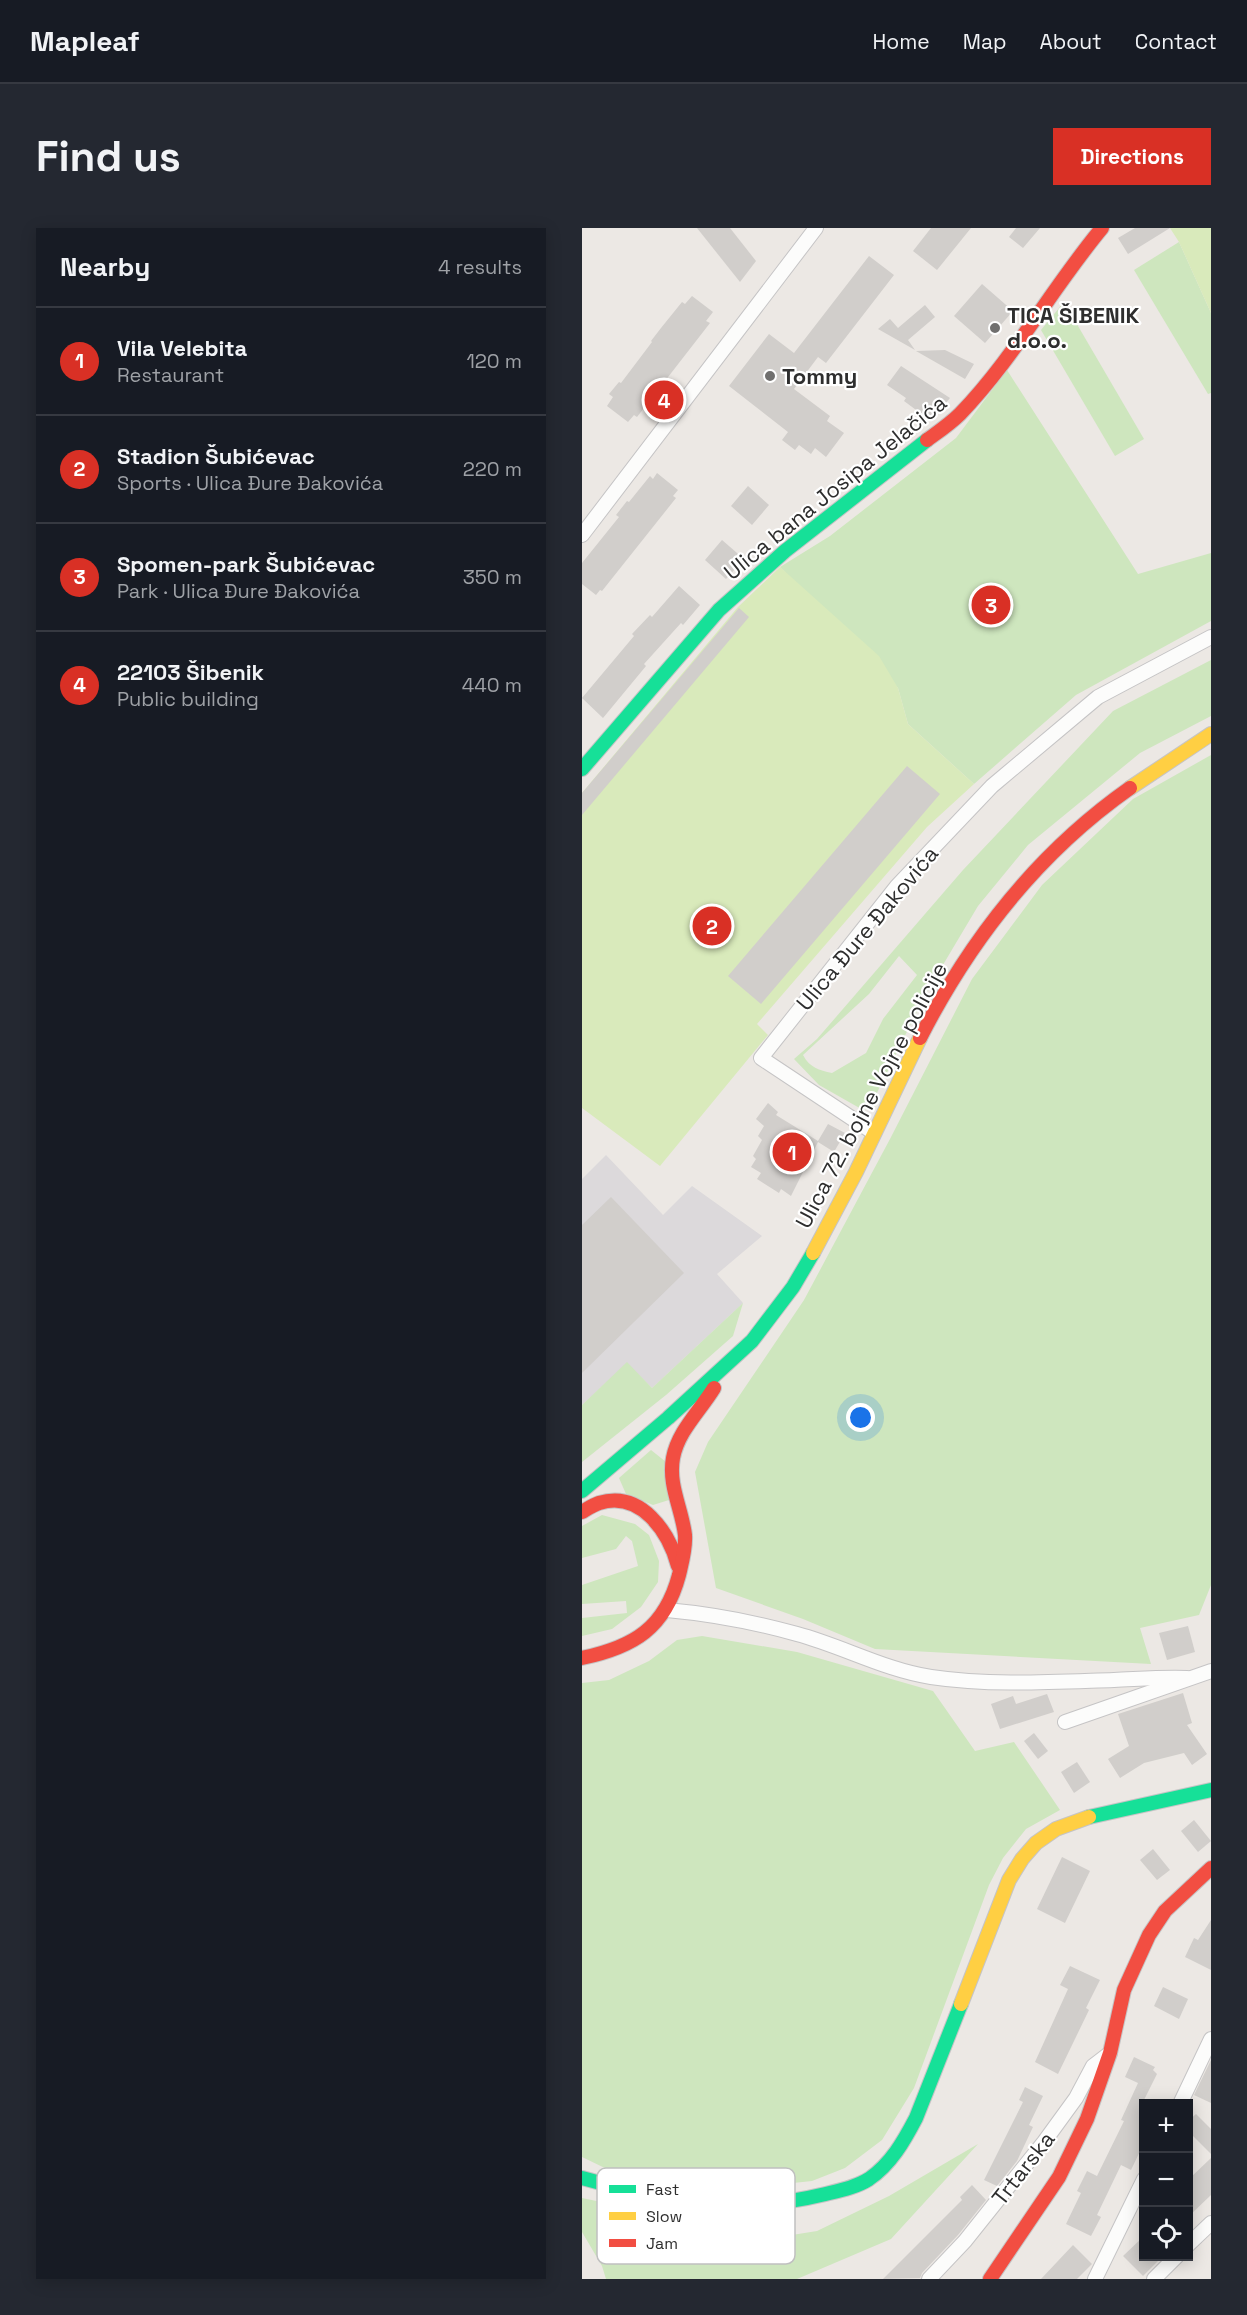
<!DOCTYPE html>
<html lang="en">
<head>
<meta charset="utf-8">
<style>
	body { margin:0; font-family:"Space Grotesk",sans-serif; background:#242831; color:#f1f3f6 }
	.controls { position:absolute; right:18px; bottom:18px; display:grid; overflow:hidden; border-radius:0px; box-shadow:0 3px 15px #0003 }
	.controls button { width:54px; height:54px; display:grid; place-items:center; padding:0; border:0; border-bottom:2px solid #363941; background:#171b24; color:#f1f3f6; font:30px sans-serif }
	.you { position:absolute; left:279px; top:1190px; width:21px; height:21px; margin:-15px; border:4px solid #fff; border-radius:50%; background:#1a73e8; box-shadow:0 0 0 9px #1a73e833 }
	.badge { display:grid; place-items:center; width:39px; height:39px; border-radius:50%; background:#d93025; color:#fff; font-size:20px; font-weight:700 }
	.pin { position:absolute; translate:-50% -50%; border:3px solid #fff; box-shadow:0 2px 6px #0006 }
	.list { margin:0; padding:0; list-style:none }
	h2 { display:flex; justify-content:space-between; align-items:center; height:78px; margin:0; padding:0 24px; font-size:26px }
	h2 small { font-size:20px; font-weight:400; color:#9ea1a6 }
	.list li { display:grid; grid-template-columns:39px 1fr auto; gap:18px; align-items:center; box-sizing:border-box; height:108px; padding:0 24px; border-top:2px solid #363941 }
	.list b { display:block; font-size:22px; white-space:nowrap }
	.list p { margin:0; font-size:20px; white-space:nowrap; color:#9ea1a6 }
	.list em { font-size:20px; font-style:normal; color:#9ea1a6 }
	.icon { flex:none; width:33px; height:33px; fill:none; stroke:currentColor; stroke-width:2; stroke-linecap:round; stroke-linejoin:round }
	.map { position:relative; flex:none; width:629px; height:2051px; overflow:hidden; border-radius:0px }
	header { display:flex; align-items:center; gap:36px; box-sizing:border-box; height:84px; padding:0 30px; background:#171b24; border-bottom:2px solid #363941 }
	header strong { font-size:28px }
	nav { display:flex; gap:33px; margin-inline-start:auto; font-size:21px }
	.intro { display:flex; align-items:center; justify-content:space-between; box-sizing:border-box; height:144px; padding:0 36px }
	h1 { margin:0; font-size:42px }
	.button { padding:15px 27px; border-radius:0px; background:#d93025; color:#fff; font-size:21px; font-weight:700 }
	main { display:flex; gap:36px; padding:0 36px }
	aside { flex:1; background:#171b24; border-radius:0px; box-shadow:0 3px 15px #0003 }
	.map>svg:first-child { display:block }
	.industrial { fill:#dcd9db }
	.green { fill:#cee6be; fill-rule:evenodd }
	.pitch { fill:#d9eabb }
	.building { fill:#d1cecb }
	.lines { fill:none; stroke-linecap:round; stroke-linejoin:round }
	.street-casing { stroke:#c5c4c5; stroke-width:16 }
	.fast-casing { stroke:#c5c4c5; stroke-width:16 }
	.slow-casing { stroke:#c5c4c5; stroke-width:16 }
	.jam-casing { stroke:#c5c4c5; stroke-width:16 }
	.street { stroke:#fcfcfb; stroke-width:14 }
	.fast { stroke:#16e098; stroke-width:14 }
	.slow { stroke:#ffcf43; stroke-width:14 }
	.jam { stroke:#f24e42; stroke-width:14 }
	.poi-dot { fill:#706f6e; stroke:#fff; stroke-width:2 }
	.labels { text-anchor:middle; stroke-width:4.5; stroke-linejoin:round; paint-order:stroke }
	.poi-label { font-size:22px; font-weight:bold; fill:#2e2e2e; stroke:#fff; text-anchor:start }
	.street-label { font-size:22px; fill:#2e2e2e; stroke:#fff }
	.key { fill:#fff; stroke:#c0c0c0; stroke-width:1.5 }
	.key-label { font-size:16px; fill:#2e2e2e }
</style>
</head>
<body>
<header>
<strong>Mapleaf</strong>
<nav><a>Home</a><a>Map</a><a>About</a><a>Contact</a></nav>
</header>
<div class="intro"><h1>Find us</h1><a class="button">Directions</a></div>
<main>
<aside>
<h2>Nearby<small>4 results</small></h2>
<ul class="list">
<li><span class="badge">1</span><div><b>Vila Velebita</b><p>Restaurant</p></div><em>120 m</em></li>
<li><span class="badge">2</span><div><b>Stadion Šubićevac</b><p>Sports · Ulica Đure Đakovića</p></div><em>220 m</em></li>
<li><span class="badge">3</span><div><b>Spomen-park Šubićevac</b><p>Park · Ulica Đure Đakovića</p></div><em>350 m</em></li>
<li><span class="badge">4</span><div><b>22103 Šibenik</b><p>Public building</p></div><em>440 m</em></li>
</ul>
</aside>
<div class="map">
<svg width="629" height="2051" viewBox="0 0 629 2051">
	<rect width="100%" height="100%" fill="#ece8e4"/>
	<!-- industrial -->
	<path class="industrial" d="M 24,927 L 81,987 L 110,958 L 180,1008 L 135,1046 L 161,1075 L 70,1160 L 45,1135 L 0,1177 L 0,951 Z"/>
	<!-- green -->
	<g class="green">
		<path d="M 597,14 L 629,85 L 629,165 L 626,166 L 552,42 Z"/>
		<path d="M 482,74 L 562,211 L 533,228 L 459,102 Z"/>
		<path d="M 425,142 L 556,346 L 629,325 L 629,393 L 494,467 L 392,556 L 326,496 L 316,460 L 198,339 L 248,308 L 374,210 Z"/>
		<path d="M 629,432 L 629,488 L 558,525 L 446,617 L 396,678 L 343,767 L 288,879 L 281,882 L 237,857 L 212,831 L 235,811 L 381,642 L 531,483 ZM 317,728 L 335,747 L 301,791 L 284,825 L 250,845 C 237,842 228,840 221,827 L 287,766 Z"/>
		<path d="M 629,527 L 629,1357 L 617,1387 L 558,1400 L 569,1436 L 293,1421 L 221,1391 L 134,1360 L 113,1244 L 126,1214 L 222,1072 L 308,911 L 390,751 L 460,657 L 551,571 Z"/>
		<path d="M 161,1075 L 151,1108 L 84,1167 L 0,1234 L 0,1177 L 45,1134 L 70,1160 Z"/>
		<path d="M 69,1222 L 84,1234 L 87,1272 L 71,1277 L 44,1266 L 37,1250 Z"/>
		<path d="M 20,1287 L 53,1296 L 67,1307 L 77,1333 L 76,1354 L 59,1379 L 30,1401 L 0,1408 L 0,1390 L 45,1385 L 44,1373 L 0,1376 L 0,1357 L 56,1338 L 50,1313 L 44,1308 L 34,1321 L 0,1330 L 0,1298 Z"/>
		<path d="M 120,1408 L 215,1424 L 351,1463 L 393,1523 L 432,1514 L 478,1582 L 444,1601 L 421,1630 L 407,1657 L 332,1860 L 300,1912 L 263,1940 L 230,1953 L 162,1960 L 93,1956 L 27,1942 L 0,1929 L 0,1455 L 27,1452 L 67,1433 L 95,1412 Z"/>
		<path d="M 396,1916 L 309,2011 L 215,2051 L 24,2051 L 20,2038 L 0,2004 L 0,1970 L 53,1981 L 136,1995 L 127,2020 L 235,2003 L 307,1968 Z"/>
	</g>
	<!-- pitch -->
	<g class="pitch">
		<path d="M 588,0 L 629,0 L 629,85 L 597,14 Z"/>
		<path d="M 198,339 L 297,428 L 316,460 L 326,496 L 392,556 L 345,599 L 175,796 L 186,807 L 78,938 L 0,880 L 0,565 L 156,379 Z"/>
	</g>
	<!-- building -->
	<g class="building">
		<path d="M 115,0 L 148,0 L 174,33 L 158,54 Z"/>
		<path d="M 349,0 L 389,0 L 355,42 L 331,23 Z"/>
		<path d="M 434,0 L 458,0 L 441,20 L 427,9 Z"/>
		<path d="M 553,0 L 588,0 L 546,26 L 536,10 Z"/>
		<path d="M 287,28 L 312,47 L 244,135 L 236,129 L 212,161 L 248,188 L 245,193 L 262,205 L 244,229 L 233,220 L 229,226 L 217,217 L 213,222 L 200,212 L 206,204 L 147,158 L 187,106 L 212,125 Z"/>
		<path d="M 400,56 L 431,83 L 403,115 L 372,88 Z"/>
		<path d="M 110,68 L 131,84 L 124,93 L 128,95 L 55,189 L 52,187 L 46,194 L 25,178 L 31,169 L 27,166 L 37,154 L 39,155 L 70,114 L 69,113 L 79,100 L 100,74 L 103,76 Z"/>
		<path d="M 343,77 L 353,89 L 326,112 L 333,122 L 296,101 L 308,91 L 316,100 Z"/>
		<path d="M 363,122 L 392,136 L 383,151 L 334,123 Z"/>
		<path d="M 319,138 L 368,170 L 349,193 L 322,173 L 324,170 L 305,157 Z"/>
		<path d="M 75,245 L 96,262 L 91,268 L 94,270 L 20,363 L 18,362 L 14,367 L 0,356 L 0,335 L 37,289 L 34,287 L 45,273 L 47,274 L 68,248 L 71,251 Z"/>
		<path d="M 166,258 L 187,277 L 170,297 L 149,278 Z"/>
		<path d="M 140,312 L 162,331 L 144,351 L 123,332 Z"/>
		<path d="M 97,358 L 118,377 L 101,397 L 99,395 L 62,436 L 64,438 L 21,490 L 0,470 L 52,408 L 50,406 L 68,387 L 70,389 Z"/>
		<path d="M 157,380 L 167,389 L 0,587 L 0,565 Z"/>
		<path d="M 325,538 L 358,566 L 179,776 L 146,748 Z"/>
		<path d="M 186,875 L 196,884 L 194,887 L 236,913 L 246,896 L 263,905 L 252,924 L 236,914 L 209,968 L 199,961 L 197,965 L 175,951 L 179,945 L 169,939 L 174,931 L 171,928 L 180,912 L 176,908 L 182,898 L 174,891 Z"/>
		<path d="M 29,969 L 102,1045 L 0,1145 L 0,997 Z"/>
		<path d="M 606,1398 L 613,1424 L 585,1432 L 577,1405 Z"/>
		<path d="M 601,1465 L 610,1495 L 605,1497 L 625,1526 L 610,1537 L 602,1525 L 562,1535 L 538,1550 L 526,1531 L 547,1518 L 536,1486 Z"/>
		<path d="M 465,1466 L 472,1484 L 418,1501 L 409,1476 L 431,1468 L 434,1476 Z"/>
		<path d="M 452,1505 L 466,1523 L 456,1531 L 442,1513 Z"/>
		<path d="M 495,1534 L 508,1554 L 492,1565 L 479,1544 Z"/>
		<path d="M 612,1592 L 629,1613 L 616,1624 L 599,1603 Z"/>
		<path d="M 571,1621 L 588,1642 L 575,1652 L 558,1632 Z"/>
		<path d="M 480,1629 L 508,1643 L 483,1695 L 455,1681 Z"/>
		<path d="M 629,1692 L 629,1742 L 603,1729 L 612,1710 L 616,1712 Z"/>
		<path d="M 488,1738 L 518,1752 L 504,1780 L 507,1782 L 476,1846 L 453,1834 L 486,1761 L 478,1757 Z"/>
		<path d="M 581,1759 L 606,1771 L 597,1791 L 572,1778 Z"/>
		<path d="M 552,1829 L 573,1839 L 571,1842 L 575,1846 L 561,1874 L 561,1917 L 549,1942 L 539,1937 L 515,1987 L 519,1989 L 509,2008 L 484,1996 L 499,1965 L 495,1963 L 505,1943 L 515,1948 L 542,1893 L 539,1892 L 556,1855 L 543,1849 Z"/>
		<path d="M 629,1832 L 629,1875 L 612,1867 Z"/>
		<path d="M 443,1859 L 461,1868 L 447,1897 L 451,1899 L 435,1933 L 415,1958 L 402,1952 L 441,1874 L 437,1872 Z"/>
		<path d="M 614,1886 L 629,1901 L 629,1926 L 606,1903 L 606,1893 Z"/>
		<path d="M 629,1930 L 629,1967 L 606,1989 L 606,1952 Z"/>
		<path d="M 390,1957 L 404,1972 L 376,2007 L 340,2045 L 338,2050 L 301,2051 L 380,1972 L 378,1969 Z"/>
		<path d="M 561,2009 L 561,2028 L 581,2028 L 561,2048 L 541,2028 Z"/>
		<path d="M 491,2017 L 510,2036 L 495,2051 L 459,2051 Z"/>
	</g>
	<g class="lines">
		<!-- street casing -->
		<g class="street-casing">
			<g id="street">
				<path d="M 0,307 L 234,0"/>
				<path d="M 292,905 L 179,830 L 315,658 L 410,558 L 516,469 L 629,409"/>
				<path d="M 85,1382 C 129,1386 172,1394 215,1406 C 260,1418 303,1442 349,1449 C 409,1458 472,1454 532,1452 C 557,1451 580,1449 605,1450"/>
				<path d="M 483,1494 L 629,1443"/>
				<path d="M 598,1876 L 629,1811"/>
				<path d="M 606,2017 L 629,1995"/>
				<path d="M 347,2051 L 383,2013 L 462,1914 L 494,1870 L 511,1838 L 528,1825"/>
				<path d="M 513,2051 L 562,1951"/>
				<path d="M 572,2051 L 595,2028"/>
			</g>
		</g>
		<!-- fast casing -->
		<g class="fast-casing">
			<g id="fast">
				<path d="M 0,541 L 137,382 L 203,323 L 345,212"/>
				<path d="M 0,1263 L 86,1190 L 170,1113 L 211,1059 L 231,1025"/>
				<path d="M 507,1589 L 629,1562"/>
				<path d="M 0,1950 C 79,1972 158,1987 239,1967 C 255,1963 273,1960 287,1951 C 309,1936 322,1913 334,1890 L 379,1776"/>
			</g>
		</g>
		<!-- slow casing -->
		<g class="slow-casing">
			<g id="slow">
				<path d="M 548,560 L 629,506"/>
				<path d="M 231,1025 L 274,944 L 338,810"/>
				<path d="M 379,1776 L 427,1652 L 440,1631 L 454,1615 L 474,1601 L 507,1589"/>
			</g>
		</g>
		<!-- jam casing -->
		<g class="jam-casing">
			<g id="jam">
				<path d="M 345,212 C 356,204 368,196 378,186 C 432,130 470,60 520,0"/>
				<path d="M 338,810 C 388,712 457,624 548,560"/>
				<path d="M 0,1284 C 5,1281 11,1277 17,1275 C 59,1262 87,1304 96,1338"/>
				<path d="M 0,1430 C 52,1419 83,1400 97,1347 C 100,1334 104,1320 103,1307 C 100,1281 86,1257 91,1230 C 96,1203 118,1183 132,1160"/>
				<path d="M 408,2051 L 477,1949 L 505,1891 L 528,1825 L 542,1762 L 567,1707 L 583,1683 L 629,1640"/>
			</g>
		</g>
		<!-- street -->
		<use href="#street" class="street"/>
		<!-- fast -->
		<use href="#fast" class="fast"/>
		<!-- slow -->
		<use href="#slow" class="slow"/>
		<!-- jam -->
		<use href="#jam" class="jam"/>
	</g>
	<!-- markers -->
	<g class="poi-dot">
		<circle cx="413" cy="100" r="6"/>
		<circle cx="188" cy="148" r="6"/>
	</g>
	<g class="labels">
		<!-- poi labels -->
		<g class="poi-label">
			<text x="425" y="95">TICA ŠIBENIK<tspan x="425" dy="25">d.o.o.</tspan></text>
			<text x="200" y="156">Tommy</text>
		</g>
		<!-- street labels -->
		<g class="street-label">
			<text transform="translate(253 259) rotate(-39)" y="8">Ulica bana Josipa Jelačića</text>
			<text transform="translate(285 700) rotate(-50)" y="8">Ulica Đure Đakovića</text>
			<text transform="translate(289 867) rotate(-62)" y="8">Ulica 72. bojne Vojne policije</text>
			<text transform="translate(441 1940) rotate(-52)" y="8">Trtarska</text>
		</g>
	</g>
	<!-- legend -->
	<rect x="15" y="1940" width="198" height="96" rx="9" class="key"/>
	<rect x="27" y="1957" width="27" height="8" fill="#16e098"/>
	<rect x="27" y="1984" width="27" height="8" fill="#ffcf43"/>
	<rect x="27" y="2011" width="27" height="8" fill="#f24e42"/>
	<g class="key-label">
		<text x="64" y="1967">Fast</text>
		<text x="64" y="1994">Slow</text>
		<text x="64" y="2021">Jam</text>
	</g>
</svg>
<div class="controls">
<button>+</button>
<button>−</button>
<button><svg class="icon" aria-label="locate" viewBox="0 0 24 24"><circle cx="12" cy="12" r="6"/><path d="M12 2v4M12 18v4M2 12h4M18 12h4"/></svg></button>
</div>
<div class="you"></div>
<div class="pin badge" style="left:210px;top:924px">1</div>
<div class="pin badge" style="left:130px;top:698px">2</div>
<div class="pin badge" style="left:409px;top:377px">3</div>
<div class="pin badge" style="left:82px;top:172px">4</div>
</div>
</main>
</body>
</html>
